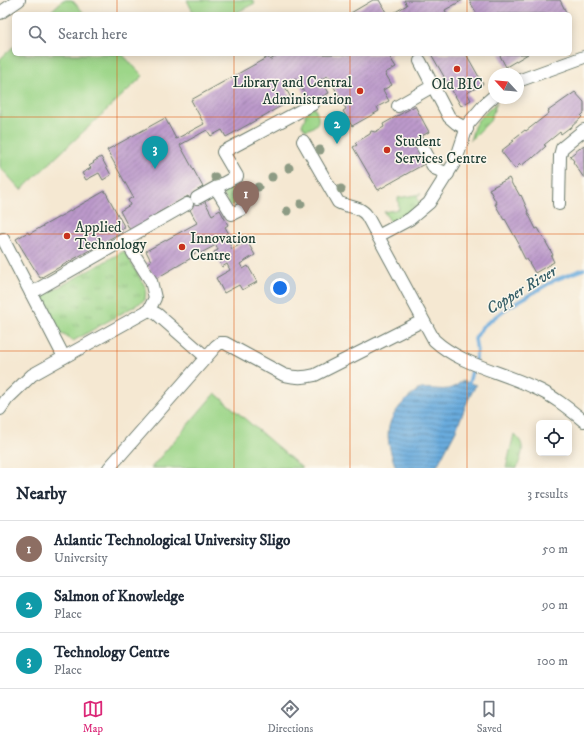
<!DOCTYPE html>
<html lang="en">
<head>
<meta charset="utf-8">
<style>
	body { margin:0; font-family:"IM FELL DW Pica",serif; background:#f6f6f7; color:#1f2937 }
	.controls { position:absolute; right:12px; bottom:12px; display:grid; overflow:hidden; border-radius:6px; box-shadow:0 2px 10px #0003 }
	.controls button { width:36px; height:36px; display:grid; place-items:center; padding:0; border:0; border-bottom:1px solid #e0e1e3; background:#fff; color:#1f2937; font:20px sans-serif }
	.compass { position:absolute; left:488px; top:68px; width:36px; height:36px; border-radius:50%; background:#fff; box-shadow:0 2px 10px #0003; rotate:296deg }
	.you { position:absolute; left:280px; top:288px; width:14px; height:14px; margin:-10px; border:3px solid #fff; border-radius:50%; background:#1a73e8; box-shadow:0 0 0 6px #1a73e833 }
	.badge { display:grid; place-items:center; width:26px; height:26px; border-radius:50%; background:#db2777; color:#fff; font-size:13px; font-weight:700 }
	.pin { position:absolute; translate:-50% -33px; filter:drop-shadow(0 1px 2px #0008) }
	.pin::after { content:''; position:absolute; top:21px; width:14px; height:12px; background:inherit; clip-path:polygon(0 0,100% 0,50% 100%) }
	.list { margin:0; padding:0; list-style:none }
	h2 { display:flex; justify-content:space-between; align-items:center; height:52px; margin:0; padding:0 16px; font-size:17px }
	h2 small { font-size:13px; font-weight:400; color:#747a83 }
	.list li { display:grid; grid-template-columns:26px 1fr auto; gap:12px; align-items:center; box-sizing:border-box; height:56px; padding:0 16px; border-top:1px solid #e0e1e3 }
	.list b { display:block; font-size:15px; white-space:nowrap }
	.list p { margin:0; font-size:13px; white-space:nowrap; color:#747a83 }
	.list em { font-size:13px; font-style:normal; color:#747a83 }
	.icon { flex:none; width:22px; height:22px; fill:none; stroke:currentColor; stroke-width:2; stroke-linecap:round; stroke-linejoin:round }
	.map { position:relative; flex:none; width:584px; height:468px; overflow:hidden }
	.search { position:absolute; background:#fff; box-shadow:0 2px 10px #0003; left:12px; right:12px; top:12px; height:44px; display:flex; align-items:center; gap:10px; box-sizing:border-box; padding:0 14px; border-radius:6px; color:#747a83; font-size:15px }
	.sheet { height:220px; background:#fff }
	nav { display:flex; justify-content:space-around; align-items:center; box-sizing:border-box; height:56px; border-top:1px solid #e0e1e3; background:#fff; font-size:11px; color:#747a83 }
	nav a { display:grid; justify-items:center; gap:2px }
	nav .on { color:#db2777 }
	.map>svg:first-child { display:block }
	.grass { fill:url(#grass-tufts); stroke:#5e8a5e }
	.garden { fill:#9dd689; stroke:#5e8a5e }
	.water { fill:url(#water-rules); stroke:#447488 }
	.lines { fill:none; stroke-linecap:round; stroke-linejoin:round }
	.stream { stroke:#69abdd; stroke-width:3.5 }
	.building { fill:url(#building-hatch) }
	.minor-casing { stroke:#6a796b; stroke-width:14 }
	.minor { stroke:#fff; stroke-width:12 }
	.tree { fill:#8d9b84 }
	.grid { fill:none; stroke:#de580e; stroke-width:1; stroke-opacity:0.55 }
	.poi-dot { fill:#c8321e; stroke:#fbf7ec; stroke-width:1.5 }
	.labels { text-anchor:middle; stroke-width:3; stroke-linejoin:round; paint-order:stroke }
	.poi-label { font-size:15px; fill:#1f3d34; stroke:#fbf7ec; text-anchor:start }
	.water-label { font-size:16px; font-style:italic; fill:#355e67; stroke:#fbf7ec }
</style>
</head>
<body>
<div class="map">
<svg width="584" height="468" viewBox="0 0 584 468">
	<defs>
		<pattern id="grass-tufts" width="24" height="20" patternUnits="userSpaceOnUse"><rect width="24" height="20" fill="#9dd689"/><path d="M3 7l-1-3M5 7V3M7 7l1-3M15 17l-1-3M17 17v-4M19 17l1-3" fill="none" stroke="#7faf71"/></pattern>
		<pattern id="water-rules" width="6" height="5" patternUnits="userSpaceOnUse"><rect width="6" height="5" fill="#69abdd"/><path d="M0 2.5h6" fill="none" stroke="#568cb4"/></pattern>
		<pattern id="building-hatch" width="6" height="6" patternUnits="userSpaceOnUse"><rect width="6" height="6" fill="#bc99cb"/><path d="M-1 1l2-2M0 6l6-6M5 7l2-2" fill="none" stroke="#987ea6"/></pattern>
	</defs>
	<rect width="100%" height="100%" fill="#fbf7ec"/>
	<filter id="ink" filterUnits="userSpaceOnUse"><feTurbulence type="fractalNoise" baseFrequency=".025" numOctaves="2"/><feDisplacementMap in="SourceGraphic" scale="8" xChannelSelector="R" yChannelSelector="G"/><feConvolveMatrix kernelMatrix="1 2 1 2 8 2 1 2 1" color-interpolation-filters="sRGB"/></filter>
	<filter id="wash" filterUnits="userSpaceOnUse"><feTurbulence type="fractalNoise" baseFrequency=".012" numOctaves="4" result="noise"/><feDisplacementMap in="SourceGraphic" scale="16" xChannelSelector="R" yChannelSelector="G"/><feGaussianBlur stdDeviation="0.9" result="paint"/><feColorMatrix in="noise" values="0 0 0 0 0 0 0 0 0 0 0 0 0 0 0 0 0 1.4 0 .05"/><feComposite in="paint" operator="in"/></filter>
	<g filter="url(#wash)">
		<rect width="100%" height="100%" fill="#f5e8d2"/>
		<!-- grass -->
		<g class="grass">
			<path d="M 497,102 L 490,121 L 470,141 L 474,127 L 478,120 Z"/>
			<path d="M 313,105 C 320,117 322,125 306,130 L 302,125 L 305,118 L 305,114 Z"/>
			<path d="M 230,182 L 241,201 L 230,206 L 220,188 Z"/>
			<path d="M 421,194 L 418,196 L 417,199 L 421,203 L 409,213 L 392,224 L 384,212 L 399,209 L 398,198 Z"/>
			<path d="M 124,251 L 146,288 L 145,300 L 73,341 L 62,334 L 58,336 L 39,303 L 41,297 Z"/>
			<path d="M 514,434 C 527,446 522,453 517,468 L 506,468 Z"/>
		</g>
		<!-- garden -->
		<g class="garden">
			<path d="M 63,0 L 72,0 L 85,14 L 48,14 Z"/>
			<path d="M 187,0 L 253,0 L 255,3 L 234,14 L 194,14 Z"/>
			<path d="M 14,46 L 14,54 L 122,54 L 143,76 L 21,190 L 0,167 L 0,59 Z"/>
			<path d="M 215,393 L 302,468 L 151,468 Z"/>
		</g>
		<!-- water -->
		<path class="water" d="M 462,381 L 476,385 L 468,400 L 456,430 L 436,468 L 396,468 C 386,440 382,423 406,400 C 410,397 414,392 418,390 C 429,386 441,392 452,388 C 456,387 459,383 462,381 Z"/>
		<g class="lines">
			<!-- stream -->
			<g class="stream">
				<path d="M 475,361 L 477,351 L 475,339 L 482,327 L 504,310 L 555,280 L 584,269"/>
				<path d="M 469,383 L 473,367"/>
			</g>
		</g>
		<g id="blocks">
			<!-- building -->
			<g class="building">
				<path d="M 373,0 L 379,0 L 387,14 L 349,14 Z"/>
				<path d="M 404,0 L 463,0 L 445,10 L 447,14 L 392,14 L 407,5 Z"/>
				<path d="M 469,0 L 560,0 L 567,14 L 477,14 Z"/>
				<path d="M 280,54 L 392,54 L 389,56 L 396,67 L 385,73 L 392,85 L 383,90 L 389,101 L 377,107 L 379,111 L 352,126 L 343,111 L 346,109 L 328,76 L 321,79 L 329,93 L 310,103 L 296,78 L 284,85 L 292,100 L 226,137 L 222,130 L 211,136 L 207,130 L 180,145 L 203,187 L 192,194 L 198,203 L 204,200 L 212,215 L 220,210 L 228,225 L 225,227 L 233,241 L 229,243 L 232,249 L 247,241 L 255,255 L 240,264 L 243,269 L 248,266 L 257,282 L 242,290 L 239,285 L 224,293 L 216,278 L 230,270 L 227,264 L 222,267 L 214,252 L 218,250 L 216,245 L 201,253 L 199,251 L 192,255 L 193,257 L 155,279 L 146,263 L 151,261 L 146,251 L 197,223 L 189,208 L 193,206 L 188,196 L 156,214 L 158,217 L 131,232 L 120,211 L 130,205 L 128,200 L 133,197 L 107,150 L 165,118 L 176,139 L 204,124 L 191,100 L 268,57 L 270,60 Z"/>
				<path d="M 431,54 L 466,54 L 483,84 L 467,93 L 471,100 L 461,106 Z"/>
				<path d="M 499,54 L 528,54 L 506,67 Z"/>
				<path d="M 575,92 L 584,102 L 584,113 L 581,116 L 582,117 L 569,129 L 569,128 L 561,134 L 560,132 L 544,145 L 546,146 L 533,158 L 532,157 L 521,166 L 520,164 L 515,169 L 501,151 L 514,141 L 512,140 L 525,130 L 526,131 L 549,113 L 548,111 Z"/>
				<path d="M 415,106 L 429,132 L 413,141 L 426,163 L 378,190 L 353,147 L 357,145 L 355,143 L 370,134 L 371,131 L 375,132 L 384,127 L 383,124 Z"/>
				<path d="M 584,145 L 584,178 L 573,162 L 574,161 L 570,156 Z"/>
				<path d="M 101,157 L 111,175 L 103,180 L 99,173 L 86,180 L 82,173 L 91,168 L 89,166 L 94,163 L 93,162 Z"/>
				<path d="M 509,178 L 514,188 L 515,187 L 520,196 L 521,195 L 528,211 L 527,211 L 536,229 L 538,228 L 553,255 L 551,256 L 554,262 L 535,273 L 527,259 L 525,259 L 518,245 L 519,244 L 505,219 L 504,220 L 495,204 L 497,204 L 489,189 Z"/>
				<path d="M 105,191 L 125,228 L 120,230 L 122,232 L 40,278 L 16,239 L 28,232 L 29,234 Z"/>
			</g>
		</g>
	</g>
	<g filter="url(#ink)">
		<use href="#blocks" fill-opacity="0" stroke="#6a796b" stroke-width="1"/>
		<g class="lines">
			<!-- minor casing -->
			<g class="minor-casing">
				<g id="minor">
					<path d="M 0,13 L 19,0"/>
					<path d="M 420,61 L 449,117 L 456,123 L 467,129"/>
					<path d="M 518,81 L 584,57"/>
					<path d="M 398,106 L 433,86"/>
					<path d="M 303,141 L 338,202 C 348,208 359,205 367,216 L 434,340 C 461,365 500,371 533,387 C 552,395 568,408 584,421"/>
					<path d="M 421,144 L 434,168 L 448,174"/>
					<path d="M 216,188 L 232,214 L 242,209"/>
					<path d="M 197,198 L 237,176 L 223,152 L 313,104"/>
					<path d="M 559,204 L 560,156 L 562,148 L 584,130"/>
					<path d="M 378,236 L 410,219 L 429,203 L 456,160 L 468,124 L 485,104 L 494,96"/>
					<path d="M 3,239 L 64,357"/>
					<path d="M 125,240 L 151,281 L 155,298 L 149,310"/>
					<path d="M 31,293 L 187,204"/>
					<path d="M 0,409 L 7,399 L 32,375 L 149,310 L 157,314 L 206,357"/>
					<path d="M 109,468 L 216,346 L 220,343 L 225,343 L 284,375 C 296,378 303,378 315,375 L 422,321"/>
				</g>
			</g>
			<!-- minor -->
			<use href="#minor" class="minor"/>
		</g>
		<!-- trees -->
		<g class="tree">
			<circle cx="320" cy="150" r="4.5"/>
			<circle cx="289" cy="168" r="4.5"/>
			<circle cx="215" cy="177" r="4.5"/>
			<circle cx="272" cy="177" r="4.5"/>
			<circle cx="258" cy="187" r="4.5"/>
			<circle cx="341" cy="189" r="4.5"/>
			<circle cx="301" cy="204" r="4.5"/>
			<circle cx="287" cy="211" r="4.5"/>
		</g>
	</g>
	<!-- grid -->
	<path class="grid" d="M 117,0 L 117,14M 234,0 L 234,14M 350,0 L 350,14M 467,0 L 467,14M 117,54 L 117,468M 234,54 L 234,468M 350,54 L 350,468M 467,54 L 467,468M 0,117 L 584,117M 0,234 L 584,234M 0,351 L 584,351"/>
	<!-- markers -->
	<g class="poi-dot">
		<circle cx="457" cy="69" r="4"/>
		<circle cx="360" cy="91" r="4"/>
		<circle cx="387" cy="150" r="4"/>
		<circle cx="67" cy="236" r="4"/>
		<circle cx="182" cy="247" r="4"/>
	</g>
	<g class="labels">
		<!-- poi labels -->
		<g class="poi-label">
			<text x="352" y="87" text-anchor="end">Library and Central<tspan x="352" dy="17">Administration</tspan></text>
			<text x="457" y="89" text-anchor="middle">Old BIC</text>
			<text x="395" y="146">Student<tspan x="395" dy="17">Services Centre</tspan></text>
			<text x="75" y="232">Applied<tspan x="75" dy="17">Technology</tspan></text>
			<text x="190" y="243">Innovation<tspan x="190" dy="17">Centre</tspan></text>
		</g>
		<!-- water labels -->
		<g class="water-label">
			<text transform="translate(521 289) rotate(-31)" y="6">Copper River</text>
		</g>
	</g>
</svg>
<div class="controls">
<button><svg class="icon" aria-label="locate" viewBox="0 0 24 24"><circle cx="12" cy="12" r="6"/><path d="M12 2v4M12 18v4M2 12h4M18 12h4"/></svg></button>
</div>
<svg class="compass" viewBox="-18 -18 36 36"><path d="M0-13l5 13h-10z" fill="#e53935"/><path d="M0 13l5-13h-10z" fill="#747a83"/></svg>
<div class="you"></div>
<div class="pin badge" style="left:246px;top:214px;background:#8d6e63">1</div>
<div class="pin badge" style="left:337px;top:144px;background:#0f9aa8">2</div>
<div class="pin badge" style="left:155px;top:169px;background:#0f9aa8">3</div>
<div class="search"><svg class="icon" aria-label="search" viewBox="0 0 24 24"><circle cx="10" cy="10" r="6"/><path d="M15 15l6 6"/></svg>Search here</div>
</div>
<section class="sheet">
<h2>Nearby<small>3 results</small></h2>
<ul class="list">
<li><span class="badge" style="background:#8d6e63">1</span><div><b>Atlantic Technological University Sligo</b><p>University</p></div><em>50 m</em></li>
<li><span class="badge" style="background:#0f9aa8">2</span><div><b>Salmon of Knowledge</b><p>Place</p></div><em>90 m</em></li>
<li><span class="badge" style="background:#0f9aa8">3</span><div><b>Technology Centre</b><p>Place</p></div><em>100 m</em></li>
</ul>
</section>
<nav>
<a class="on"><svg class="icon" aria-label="map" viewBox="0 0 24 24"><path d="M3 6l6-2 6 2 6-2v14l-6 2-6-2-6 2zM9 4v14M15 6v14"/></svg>Map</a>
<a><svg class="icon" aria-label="directions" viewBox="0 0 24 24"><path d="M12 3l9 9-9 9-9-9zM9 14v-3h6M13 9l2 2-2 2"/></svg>Directions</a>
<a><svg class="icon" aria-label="saved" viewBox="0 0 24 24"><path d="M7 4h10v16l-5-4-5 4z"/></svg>Saved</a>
</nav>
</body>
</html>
